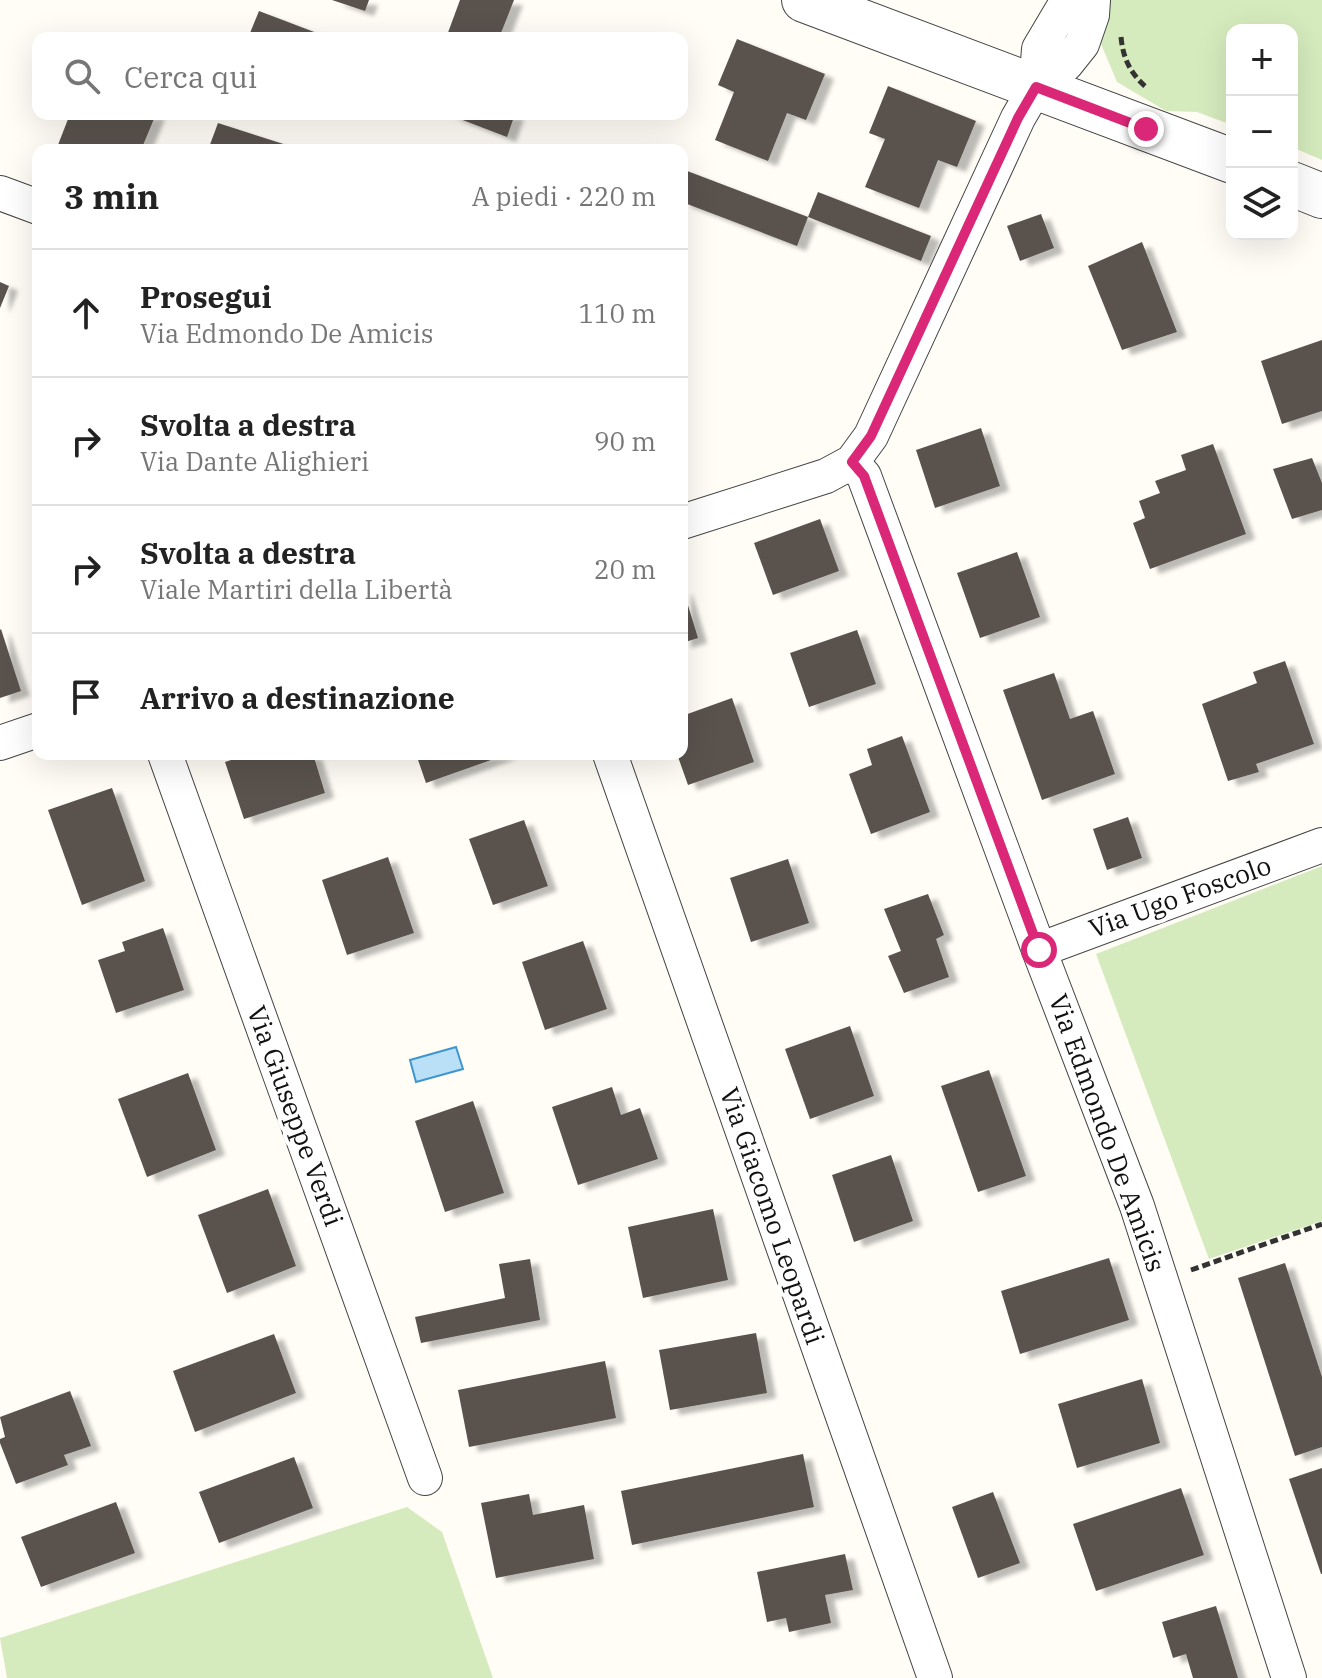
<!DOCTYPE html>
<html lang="it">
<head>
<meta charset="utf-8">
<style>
	body { margin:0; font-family:"IBM Plex Serif",serif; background:#f6f6f6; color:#222 }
	.controls { position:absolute; right:24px; top:24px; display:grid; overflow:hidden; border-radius:16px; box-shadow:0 8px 32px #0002 }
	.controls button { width:72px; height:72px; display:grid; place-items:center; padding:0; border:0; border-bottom:2px solid #e0e0e0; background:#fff; color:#222; font:40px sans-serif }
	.stop { position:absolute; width:24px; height:24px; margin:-18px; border:6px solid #db2777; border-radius:50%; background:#fff }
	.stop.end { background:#db2777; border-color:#fff; box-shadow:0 2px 8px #0008 }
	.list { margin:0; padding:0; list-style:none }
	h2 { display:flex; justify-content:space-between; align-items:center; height:104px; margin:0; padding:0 32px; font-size:34px }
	h2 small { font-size:26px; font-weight:400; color:#767676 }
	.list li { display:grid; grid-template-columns:52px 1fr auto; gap:24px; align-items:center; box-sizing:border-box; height:128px; padding:0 32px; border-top:2px solid #e0e0e0 }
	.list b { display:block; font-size:30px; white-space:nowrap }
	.list p { margin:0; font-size:26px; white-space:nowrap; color:#767676 }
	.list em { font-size:26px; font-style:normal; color:#767676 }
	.icon { flex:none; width:44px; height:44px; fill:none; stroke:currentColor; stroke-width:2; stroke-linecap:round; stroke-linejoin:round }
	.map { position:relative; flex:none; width:1322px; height:1678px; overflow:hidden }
	.search { position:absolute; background:#fff; box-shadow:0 8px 32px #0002; left:32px; top:32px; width:656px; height:88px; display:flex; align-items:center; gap:20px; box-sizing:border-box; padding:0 28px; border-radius:16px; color:#767676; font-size:30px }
	.panel { position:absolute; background:#fff; box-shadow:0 8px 32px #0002; left:32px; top:144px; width:656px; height:616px; border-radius:16px }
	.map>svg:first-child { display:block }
	.green { fill:#d5ebbd }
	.water { fill:#b9e0f7; stroke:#3f96cf; stroke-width:2 }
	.building { fill:#5a524d; filter:url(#shadow) }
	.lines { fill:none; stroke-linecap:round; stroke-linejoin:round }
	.minor-casing { stroke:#444; stroke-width:36 }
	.tertiary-casing { stroke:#444; stroke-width:46 }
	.path { stroke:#333; stroke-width:5; stroke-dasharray:8 4; stroke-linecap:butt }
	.minor { stroke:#fff; stroke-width:34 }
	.tertiary { stroke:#fff; stroke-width:44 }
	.route { stroke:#db2777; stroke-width:10 }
	.labels { text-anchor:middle; stroke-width:8; stroke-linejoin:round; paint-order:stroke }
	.street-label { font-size:26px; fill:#111; stroke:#fff }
</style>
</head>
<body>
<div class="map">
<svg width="1322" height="1678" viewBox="0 0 1322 1678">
	<defs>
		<filter id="shadow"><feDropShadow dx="9" dy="5" stdDeviation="2" flood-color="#0004"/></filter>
	</defs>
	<rect width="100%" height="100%" fill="#fffdf5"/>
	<!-- green -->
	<g class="green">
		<path d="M 1109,0 L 1322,0 L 1322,160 L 1292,147 L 1292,30 L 1232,30 L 1232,125 L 1197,112 L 1166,111 L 1117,82 L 1101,44 Z"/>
		<path d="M 1322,866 L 1322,1221 L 1209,1259 L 1096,954 Z"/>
		<path d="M 407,1507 L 442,1532 L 493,1678 L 7,1678 L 0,1638 Z"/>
	</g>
	<!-- water -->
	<path class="water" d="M 456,1047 L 463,1069 L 416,1082 L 410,1060 Z"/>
	<!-- building -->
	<g class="building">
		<path d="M 332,0 L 369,0 L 365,11 Z"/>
		<path d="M 460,0 L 514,0 L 499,38 L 446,38 Z"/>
		<path d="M 259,11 L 330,38 L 248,38 Z"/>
		<path d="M 737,39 L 825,74 L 806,120 L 787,113 L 768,161 L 715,140 L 734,92 L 718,85 Z"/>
		<path d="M 888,86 L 976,121 L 957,167 L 938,160 L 919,208 L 865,187 L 885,139 L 869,133 Z"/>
		<path d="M 70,114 L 156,114 L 141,150 L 56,150 Z"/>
		<path d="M 447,114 L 515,114 L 507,137 Z"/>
		<path d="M 218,123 L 299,149 L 299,150 L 208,150 Z"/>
		<path d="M 682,169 L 808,217 L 797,246 L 682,202 Z"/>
		<path d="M 818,192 L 931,236 L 921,261 L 808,217 Z"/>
		<path d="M 1041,214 L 1054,248 L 1020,261 L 1007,226 Z"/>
		<path d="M 1142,242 L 1177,332 L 1122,350 L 1088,266 Z"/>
		<path d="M 0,282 L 9,286 L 0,308 Z"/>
		<path d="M 1322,340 L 1322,411 L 1282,424 L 1261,361 Z"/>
		<path d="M 981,428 L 1000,486 L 935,508 L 916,450 Z"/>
		<path d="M 1213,444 L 1246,534 L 1150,569 L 1133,523 L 1145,518 L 1139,501 L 1160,493 L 1155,481 L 1186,470 L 1181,455 Z"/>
		<path d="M 1312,458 L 1322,483 L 1322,510 L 1292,519 L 1273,469 Z"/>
		<path d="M 820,519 L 839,571 L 773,595 L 754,543 Z"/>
		<path d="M 1017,552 L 1040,617 L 980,638 L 957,573 Z"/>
		<path d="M 683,589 L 698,638 L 682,643 L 682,590 Z"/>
		<path d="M 1,629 L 21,691 L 0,698 L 0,630 Z"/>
		<path d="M 857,630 L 876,684 L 809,707 L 790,653 Z"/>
		<path d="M 1285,661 L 1314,744 L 1256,764 L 1259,772 L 1228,781 L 1202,704 L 1257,683 L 1253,672 Z"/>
		<path d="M 1054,673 L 1070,719 L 1093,711 L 1115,774 L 1042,800 L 1003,690 Z"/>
		<path d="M 732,698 L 754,762 L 688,785 L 677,754 L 682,754 L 682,716 Z"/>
		<path d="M 902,736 L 930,812 L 871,834 L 849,774 L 872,765 L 867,749 Z"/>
		<path d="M 249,754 L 313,754 L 325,793 L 244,819 L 225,762 Z"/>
		<path d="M 416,754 L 508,754 L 426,783 Z"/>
		<path d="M 112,788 L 145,881 L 82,905 L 48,810 Z"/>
		<path d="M 1128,817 L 1142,858 L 1107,870 L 1093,829 Z"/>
		<path d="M 524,820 L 548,886 L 493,905 L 469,839 Z"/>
		<path d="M 388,857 L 414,933 L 347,955 L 322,880 Z"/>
		<path d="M 788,859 L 809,923 L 751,942 L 730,878 Z"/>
		<path d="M 928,894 L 944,935 L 936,939 L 949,977 L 904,993 L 888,956 L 901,951 L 884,909 Z"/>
		<path d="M 163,928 L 184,990 L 116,1013 L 98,960 L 125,951 L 122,942 Z"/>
		<path d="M 583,941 L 607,1009 L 545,1030 L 522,962 Z"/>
		<path d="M 850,1026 L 874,1096 L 810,1119 L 785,1049 Z"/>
		<path d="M 989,1070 L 1026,1176 L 978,1192 L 941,1086 Z"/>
		<path d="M 188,1073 L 216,1150 L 147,1177 L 118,1099 Z"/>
		<path d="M 612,1087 L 621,1115 L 640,1108 L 658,1159 L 578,1185 L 552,1107 Z"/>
		<path d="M 473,1101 L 504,1193 L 445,1212 L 415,1121 Z"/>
		<path d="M 891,1155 L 913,1221 L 854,1242 L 832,1175 Z"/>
		<path d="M 268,1189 L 296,1266 L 227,1293 L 198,1215 Z"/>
		<path d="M 713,1209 L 728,1280 L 643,1298 L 628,1227 Z"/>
		<path d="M 1109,1258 L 1129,1320 L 1020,1354 L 1001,1291 Z"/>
		<path d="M 530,1259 L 540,1320 L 421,1343 L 415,1317 L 505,1298 L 499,1264 Z"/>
		<path d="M 1285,1263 L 1322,1377 L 1322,1447 L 1295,1456 L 1238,1278 Z"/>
		<path d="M 756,1333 L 767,1393 L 670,1410 L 659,1350 Z"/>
		<path d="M 274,1334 L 296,1393 L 195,1432 L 173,1371 Z"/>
		<path d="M 605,1361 L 616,1418 L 469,1447 L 458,1390 Z"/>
		<path d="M 1142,1379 L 1160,1443 L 1077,1468 L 1058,1404 Z"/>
		<path d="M 70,1391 L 91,1446 L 64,1455 L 68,1465 L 16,1484 L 0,1443 L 0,1439 L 5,1437 L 0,1417 Z"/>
		<path d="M 803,1454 L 814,1507 L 632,1545 L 621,1491 Z"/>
		<path d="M 294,1457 L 313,1508 L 219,1543 L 199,1492 Z"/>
		<path d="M 1322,1468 L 1322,1574 L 1321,1574 L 1289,1479 Z"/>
		<path d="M 1181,1488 L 1204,1555 L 1096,1591 L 1073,1524 Z"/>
		<path d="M 993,1492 L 1020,1563 L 978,1578 L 952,1507 Z"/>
		<path d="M 529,1494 L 533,1515 L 584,1505 L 594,1559 L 496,1578 L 481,1503 Z"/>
		<path d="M 116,1502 L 135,1553 L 41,1587 L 21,1537 Z"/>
		<path d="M 845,1554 L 853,1590 L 825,1595 L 831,1623 L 789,1632 L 786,1618 L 767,1622 L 757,1572 Z"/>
		<path d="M 1216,1606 L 1238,1678 L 1193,1678 L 1186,1654 L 1173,1658 L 1162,1622 Z"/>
	</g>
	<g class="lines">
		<!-- minor casing -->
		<g class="minor-casing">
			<g id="minor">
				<path d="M 1036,87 L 1039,49 L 1068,0"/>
				<path d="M 0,193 L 38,207"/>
				<path d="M 852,462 L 864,476 L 1039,950 L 1137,1206 L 1289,1678"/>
				<path d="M 682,522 L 826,476 L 852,462 L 871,436 L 1018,118 L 1036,87 L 1066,64 L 1082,44 L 1092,15 L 1093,0"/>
				<path d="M 0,743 L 38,730"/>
				<path d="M 165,754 L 425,1478"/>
				<path d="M 610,754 L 935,1678"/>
				<path d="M 1039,950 L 1322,845"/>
			</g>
		</g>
		<!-- tertiary casing -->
		<g class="tertiary-casing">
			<g id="tertiary">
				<path d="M 804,0 L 1232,161"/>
				<path d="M 1292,184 L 1322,196"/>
			</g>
		</g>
		<!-- path -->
		<g class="path">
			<path d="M 1121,37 C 1123,58 1130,73 1146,87"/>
			<path d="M 1191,1270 L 1322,1224"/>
		</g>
		<!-- minor -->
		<use href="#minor" class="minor"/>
		<!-- tertiary -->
		<use href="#tertiary" class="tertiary"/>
	</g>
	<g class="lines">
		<!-- route -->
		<path class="route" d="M 1039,950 L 864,476 L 852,462 L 871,436 L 1018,118 L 1036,87 L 1146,129"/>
	</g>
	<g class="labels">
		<!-- street labels -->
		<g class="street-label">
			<text transform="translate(1180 897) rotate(-20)" y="9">Via Ugo Foscolo</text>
			<text transform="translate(295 1116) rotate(70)" y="9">Via Giuseppe Verdi</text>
			<text transform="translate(1107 1133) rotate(70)" y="9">Via Edmondo De Amicis</text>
			<text transform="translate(772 1216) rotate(71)" y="9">Via Giacomo Leopardi</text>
		</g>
	</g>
</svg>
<div class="controls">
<button>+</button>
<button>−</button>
<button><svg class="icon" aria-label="layers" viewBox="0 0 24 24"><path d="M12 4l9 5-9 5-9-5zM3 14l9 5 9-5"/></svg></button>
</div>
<div class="stop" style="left:1039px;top:950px"></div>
<div class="stop end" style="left:1146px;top:129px"></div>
<div class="search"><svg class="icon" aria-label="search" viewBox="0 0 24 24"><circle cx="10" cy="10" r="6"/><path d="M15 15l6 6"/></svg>Cerca qui</div>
<section class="panel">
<h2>3 min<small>A piedi · 220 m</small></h2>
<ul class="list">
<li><svg class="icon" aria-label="ahead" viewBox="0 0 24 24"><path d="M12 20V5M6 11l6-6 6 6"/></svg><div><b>Prosegui</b><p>Via Edmondo De Amicis</p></div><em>110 m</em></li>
<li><svg class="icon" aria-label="right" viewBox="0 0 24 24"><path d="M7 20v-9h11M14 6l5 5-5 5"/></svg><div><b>Svolta a destra</b><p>Via Dante Alighieri</p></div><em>90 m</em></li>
<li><svg class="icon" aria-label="right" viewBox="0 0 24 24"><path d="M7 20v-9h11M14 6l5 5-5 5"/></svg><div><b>Svolta a destra</b><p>Viale Martiri della Libertà</p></div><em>20 m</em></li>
<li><svg class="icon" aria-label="arrive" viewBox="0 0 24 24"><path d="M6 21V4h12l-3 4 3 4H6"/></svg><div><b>Arrivo a destinazione</b></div></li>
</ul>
</section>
</div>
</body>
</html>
